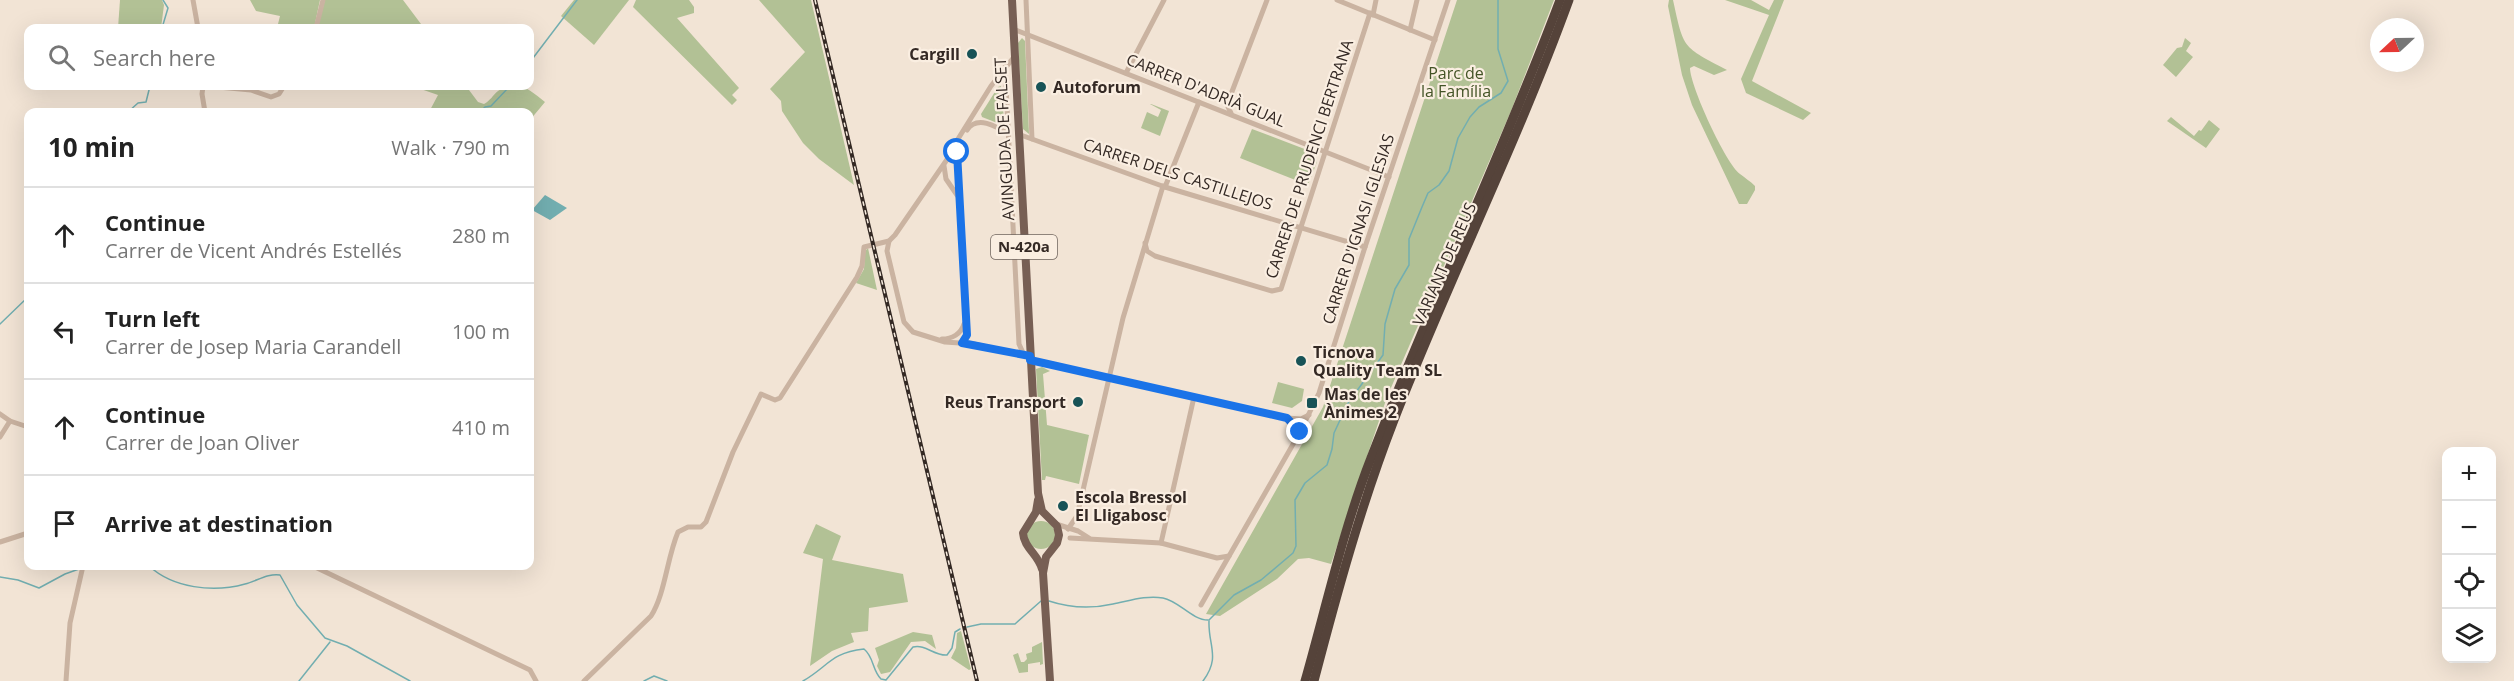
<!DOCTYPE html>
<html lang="en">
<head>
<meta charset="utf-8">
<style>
	body { margin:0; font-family:"Open Sans",sans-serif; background:#f6f6f6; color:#222 }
	.controls { position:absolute; right:18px; bottom:18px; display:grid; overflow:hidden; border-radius:12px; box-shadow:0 6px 24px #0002 }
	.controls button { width:54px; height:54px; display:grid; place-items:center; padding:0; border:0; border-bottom:2px solid #e0e0e0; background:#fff; color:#222; font:30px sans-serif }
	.compass { position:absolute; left:2370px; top:18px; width:54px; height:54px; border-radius:50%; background:#fff; box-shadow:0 6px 24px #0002; rotate:248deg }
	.stop { position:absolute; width:18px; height:18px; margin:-14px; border:4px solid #1a73e8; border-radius:50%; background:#fff }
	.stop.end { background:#1a73e8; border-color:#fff; box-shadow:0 2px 6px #0008 }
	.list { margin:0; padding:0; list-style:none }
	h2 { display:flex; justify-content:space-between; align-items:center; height:78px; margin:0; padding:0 24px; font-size:26px }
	h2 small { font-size:20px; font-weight:400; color:#767676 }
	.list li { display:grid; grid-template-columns:39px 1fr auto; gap:18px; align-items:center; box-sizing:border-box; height:96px; padding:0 24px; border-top:2px solid #e0e0e0 }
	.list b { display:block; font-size:22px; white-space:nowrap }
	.list p { margin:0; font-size:20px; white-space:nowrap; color:#767676 }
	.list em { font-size:20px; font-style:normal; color:#767676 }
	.icon { flex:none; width:33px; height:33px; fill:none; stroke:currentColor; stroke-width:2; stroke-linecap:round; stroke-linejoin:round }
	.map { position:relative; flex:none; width:2514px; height:681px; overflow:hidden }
	.search { position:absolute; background:#fff; box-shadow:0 6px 24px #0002; left:24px; top:24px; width:510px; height:66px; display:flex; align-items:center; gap:15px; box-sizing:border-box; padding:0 21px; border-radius:12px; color:#767676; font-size:22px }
	.panel { position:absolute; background:#fff; box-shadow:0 6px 24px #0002; left:24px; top:108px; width:510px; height:462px; border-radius:12px }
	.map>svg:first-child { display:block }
	.green { fill:#b2c195 }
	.water { fill:#72aeb0 }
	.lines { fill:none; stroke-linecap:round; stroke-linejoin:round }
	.stream { stroke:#72aeb0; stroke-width:1.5 }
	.minor { stroke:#cab3a1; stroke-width:5 }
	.primary { stroke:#775f54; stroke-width:8 }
	.motorway { stroke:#55433a; stroke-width:9 }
	.rail-casing { stroke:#342924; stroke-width:4 }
	.rail { stroke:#faeee1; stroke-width:1.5; stroke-dasharray:4.5; stroke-linecap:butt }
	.route { stroke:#1a73e8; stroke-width:8 }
	.poi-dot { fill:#185357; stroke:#faeee1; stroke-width:2 }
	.labels { text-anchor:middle; stroke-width:4.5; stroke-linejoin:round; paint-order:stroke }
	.shield { fill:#faeee1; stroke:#6f645d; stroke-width:1.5 }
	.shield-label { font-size:15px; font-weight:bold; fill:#342924 }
	.poi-label { font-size:16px; font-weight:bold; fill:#342924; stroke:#faeee1; text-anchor:start }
	.park-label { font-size:16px; fill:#435326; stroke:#faeee1 }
	.street-label { font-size:16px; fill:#342924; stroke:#faeee1 }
</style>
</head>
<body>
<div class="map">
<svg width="2514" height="681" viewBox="0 0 2514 681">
	<rect width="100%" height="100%" fill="#f2e4d5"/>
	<!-- green -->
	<g class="green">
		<path d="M 120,0 L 162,0 L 164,5 L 161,28 L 118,28 Z"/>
		<path d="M 250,0 L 320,0 L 314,28 L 277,28 L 280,16 L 256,11 Z"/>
		<path d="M 325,0 L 403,0 L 424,28 L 317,28 Z"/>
		<path d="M 574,0 L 629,0 L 594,45 L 561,16 Z"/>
		<path d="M 636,0 L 689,0 L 694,7 L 694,13 L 677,18 L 739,88 L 732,95 L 737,100 L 732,105 L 633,7 Z"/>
		<path d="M 759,0 L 811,0 L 854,185 L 819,159 L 803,143 L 782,111 L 781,101 L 770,89 L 805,52 Z"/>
		<path d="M 1457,0 L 1554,0 L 1511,111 L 1387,397 L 1331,564 L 1309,558 L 1298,559 L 1277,579 L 1220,616 L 1206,614 L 1323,407 Z"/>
		<path d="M 1669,0 L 1673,0 C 1684,50 1682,46 1727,70 L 1714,75 L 1694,66 L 1690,68 C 1690,86 1726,164 1740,174 C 1745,178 1750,181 1755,186 L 1755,190 L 1747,204 L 1739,204 L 1692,105 L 1682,75 L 1668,6 Z"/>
		<path d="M 1725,0 L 1751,0 L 1769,10 L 1774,0 L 1784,0 L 1752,81 L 1811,113 L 1803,120 L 1746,93 L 1741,79 L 1769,15 Z"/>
		<path d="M 1022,38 L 1025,41 L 1029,134 L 1023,129 L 1018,43 Z"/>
		<path d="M 2185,38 L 2191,43 L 2186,51 L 2193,57 L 2176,77 L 2163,65 L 2177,48 L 2182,47 Z"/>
		<path d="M 412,86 L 466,86 L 478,102 L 484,104 C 490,101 493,95 498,91 C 516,77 531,91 545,102 L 530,120 L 530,112 L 429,112 L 438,95 Z"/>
		<path d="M 1001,86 L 1004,120 L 1000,124 L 982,117 L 981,114 L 998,87 Z"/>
		<path d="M 1150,104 L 1151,104 L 1169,111 L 1160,136 L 1141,128 L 1147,112 L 1158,117 L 1161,110 Z"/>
		<path d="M 2171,117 L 2194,136 L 2199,130 L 2201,131 L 2209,120 L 2220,129 L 2206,148 L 2167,121 Z"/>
		<path d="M 1252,129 L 1315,153 L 1317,162 L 1308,185 L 1240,158 Z"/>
		<path d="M 868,248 L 877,290 L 856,283 L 864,269 L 865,251 Z"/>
		<path d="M 1042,367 L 1050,371 L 1043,374 L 1047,425 L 1089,435 L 1079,484 L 1046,476 L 1045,480 L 1042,480 L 1036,369 Z"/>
		<path d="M 1278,382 L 1304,389 L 1302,401 L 1292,408 L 1272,403 Z"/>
		<circle cx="1041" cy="535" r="14"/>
		<path d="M 816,524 L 841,536 L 832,560 L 903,574 L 908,602 L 869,608 L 868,631 L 851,633 L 854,642 L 832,651 L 810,666 L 823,559 L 803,553 Z"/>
		<path d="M 961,631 L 971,669 L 969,670 L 951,658 L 956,648 L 957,633 Z"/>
		<path d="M 913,632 L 932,635 L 936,649 L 925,641 L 911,642 L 890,672 L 881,674 L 877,666 L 879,660 L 875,648 Z"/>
		<path d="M 1042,642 L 1043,664 L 1040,665 L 1040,662 L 1028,664 L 1028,672 L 1019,673 L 1013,655 L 1018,653 L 1021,662 L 1024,662 L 1027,659 L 1026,654 L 1032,652 L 1032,647 Z"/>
	</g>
	<!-- water -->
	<path class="water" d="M 545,195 L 567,208 L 550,220 L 532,210 Z"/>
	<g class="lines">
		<!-- stream -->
		<g class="stream">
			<path d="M 162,28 L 168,8 L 163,0"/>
			<path d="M 530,62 L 577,0"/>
			<path d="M 128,112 L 138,103 L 146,102 L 150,86"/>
			<path d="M 480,112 L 485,107 L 491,106 L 510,86"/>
			<path d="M 0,324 L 28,297"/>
			<path d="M 149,566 C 173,588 213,593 245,584 C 257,581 268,573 280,575 L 297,605 L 325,638 L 347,646 L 410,681"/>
			<path d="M 84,569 L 101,566"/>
			<path d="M 0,577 L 18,580 L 39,588 L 65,574 L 79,569"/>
			<path d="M 1049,601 C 1070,608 1091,609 1113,604 C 1129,601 1146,595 1163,598 C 1179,601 1192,620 1208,620"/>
			<path d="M 1209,620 L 1234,595 L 1261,580 L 1293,553 L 1296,546 L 1295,500 L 1305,483 L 1327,465 L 1332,449 L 1334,433 L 1348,403 L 1383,355 L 1385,324 L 1395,289 L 1409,265 L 1409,239 L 1422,207 L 1428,193 L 1439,185 L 1449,171 L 1458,138 L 1470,117 L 1479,107 L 1501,93 L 1508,81 L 1498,49 L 1498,0"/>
			<path d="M 967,627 L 981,624 L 1015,624 L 1041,601"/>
			<path d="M 299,681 L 330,642"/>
			<path d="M 644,681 L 654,676 L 667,681"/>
			<path d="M 803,681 C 829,666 830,653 864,649 C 874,657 872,670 881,679 L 886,680 L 913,647 C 926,644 934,656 947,655 L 952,648 L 955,632 L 960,629"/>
			<path d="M 1203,681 C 1221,657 1208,646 1209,621"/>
		</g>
		<!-- minor -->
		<g class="minor">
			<path d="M 193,0 L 198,28"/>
			<path d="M 1026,0 L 1032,139"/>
			<path d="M 1337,0 L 1435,40"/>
			<path d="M 1373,15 L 1376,0"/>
			<path d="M 316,28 L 323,0"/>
			<path d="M 1013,29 L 1389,177"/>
			<path d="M 1410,30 L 1417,0"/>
			<path d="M 1005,67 L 1019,344 L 1024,355"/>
			<path d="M 1126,73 L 1164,0"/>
			<path d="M 203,86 L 202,94 L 205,112"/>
			<path d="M 207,86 L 251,90 L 271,97 L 279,94 L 284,86"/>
			<path d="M 1231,113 L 1228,107 L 1228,102 L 1267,0"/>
			<path d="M 967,130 C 977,115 996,126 1008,134"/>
			<path d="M 1018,134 L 1165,187 L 1365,247"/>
			<path d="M 953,147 L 991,86 L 1014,57"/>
			<path d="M 949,153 L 957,156 L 967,335 L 962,343"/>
			<path d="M 944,166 L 946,179 L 957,195"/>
			<path d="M 1165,187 L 1199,102"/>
			<path d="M 889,241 L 887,251 L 904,322 L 913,332 L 945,342 L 974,344 L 1023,355"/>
			<path d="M 1145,243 L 1147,251 L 1155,256 L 1272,291 L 1281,289 L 1370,13"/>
			<path d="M 942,339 C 952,339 961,334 964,324"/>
			<path d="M 1030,360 L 1287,418 L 1301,419 L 1309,415"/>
			<path d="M 0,414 L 10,421"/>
			<path d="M 1287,418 L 1300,432"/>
			<path d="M 0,437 L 10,421 L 28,427"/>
			<path d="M 1056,524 L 1078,531 L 1089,538"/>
			<path d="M 1068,529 L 1077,516 L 1123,318 L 1163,186"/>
			<path d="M 1070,538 L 1161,543 L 1217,558 L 1229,556"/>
			<path d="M 0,542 L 28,533"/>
			<path d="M 1161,543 L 1194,397"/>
			<path d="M 313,566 L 530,670 L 536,681"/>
			<path d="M 1201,605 L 1300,432 L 1319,393 L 1365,247 L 1448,0"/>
			<path d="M 66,681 L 70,623 L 83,566"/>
			<path d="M 584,681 L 651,616 C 665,594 667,558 678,532 L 688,527 L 701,527 L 706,522 L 733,452 L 761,394 L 775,400 L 780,398 L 857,277 L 862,266 L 864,247 L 889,241 L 895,235 L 957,145"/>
		</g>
		<!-- primary -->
		<g class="primary">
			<path d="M 1012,0 L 1038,493 L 1042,511 L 1057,526 L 1059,535 L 1057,543 L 1046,557 L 1043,573 L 1050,681"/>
			<path d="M 1038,500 L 1036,512 L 1023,533 C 1024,548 1038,554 1042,569"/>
		</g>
		<!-- motorway -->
		<g class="motorway">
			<path d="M 1305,681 C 1326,607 1343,530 1371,458 C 1430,304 1502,155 1560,0"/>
			<path d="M 1314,681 C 1337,593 1361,505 1394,420 C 1449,279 1517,143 1569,0"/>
		</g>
		<!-- rail casing -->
		<g class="rail-casing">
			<path id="rail" d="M 815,0 L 977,681"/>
		</g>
		<!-- rail -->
		<use href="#rail" class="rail"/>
	</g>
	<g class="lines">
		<!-- route -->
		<path class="route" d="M 957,152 L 967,335 L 962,343 L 1030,356 L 1030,360 L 1287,418 L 1300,432"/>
	</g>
	<!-- markers -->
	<g class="poi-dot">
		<circle cx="972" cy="54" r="6"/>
		<circle cx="1041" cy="87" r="6"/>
		<circle cx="1301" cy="361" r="6"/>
		<circle cx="1078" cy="402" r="6"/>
		<rect x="1306" y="397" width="12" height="12" rx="3"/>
		<circle cx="1063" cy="506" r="6"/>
	</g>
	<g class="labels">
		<!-- shield labels -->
		<rect class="shield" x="991" y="235" width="66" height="24" rx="4.5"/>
		<g class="shield-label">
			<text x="1024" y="252">N-420a</text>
		</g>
		<!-- poi labels -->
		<g class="poi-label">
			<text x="960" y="60" text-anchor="end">Cargill</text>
			<text x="1053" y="93">Autoforum</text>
			<text x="1313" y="358">Ticnova<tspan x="1313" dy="18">Quality Team SL</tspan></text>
			<text x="1324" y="400">Mas de les<tspan x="1324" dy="18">Ànimes 2</tspan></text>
			<text x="1066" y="408" text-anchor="end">Reus Transport</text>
			<text x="1075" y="503">Escola Bressol<tspan x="1075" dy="18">El Lligabosc</tspan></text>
		</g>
		<!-- park labels -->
		<g class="park-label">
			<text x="1456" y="79">Parc de<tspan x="1456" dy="18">la Família</tspan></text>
		</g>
		<!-- street labels -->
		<g class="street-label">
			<text transform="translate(1206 90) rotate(22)" y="6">CARRER D'ADRIÀ GUAL</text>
			<text transform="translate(1004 139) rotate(-93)" y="6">AVINGUDA DE FALSET</text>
			<text transform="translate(1309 159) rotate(-72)" y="6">CARRER DE PRUDENCI BERTRANA</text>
			<text transform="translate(1178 174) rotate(18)" y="6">CARRER DELS CASTILLEJOS</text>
			<text transform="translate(1358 229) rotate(-72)" y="6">CARRER D'IGNASI IGLESIAS</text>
			<text transform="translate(1444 264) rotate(-66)" y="6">VARIANT DE REUS</text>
		</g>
	</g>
</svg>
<div class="controls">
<button>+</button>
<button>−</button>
<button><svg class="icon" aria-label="locate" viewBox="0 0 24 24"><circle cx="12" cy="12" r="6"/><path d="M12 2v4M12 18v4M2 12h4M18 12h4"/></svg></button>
<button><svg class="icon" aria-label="layers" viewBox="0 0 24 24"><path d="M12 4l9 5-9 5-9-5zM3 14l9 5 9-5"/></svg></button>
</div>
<svg class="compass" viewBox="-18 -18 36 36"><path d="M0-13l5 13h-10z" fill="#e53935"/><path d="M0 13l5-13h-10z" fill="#767676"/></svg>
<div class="stop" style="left:957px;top:152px"></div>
<div class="stop end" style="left:1300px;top:432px"></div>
<div class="search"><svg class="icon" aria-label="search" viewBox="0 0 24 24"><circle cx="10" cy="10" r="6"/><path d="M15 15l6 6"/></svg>Search here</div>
<section class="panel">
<h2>10 min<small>Walk · 790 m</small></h2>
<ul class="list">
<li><svg class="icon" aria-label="ahead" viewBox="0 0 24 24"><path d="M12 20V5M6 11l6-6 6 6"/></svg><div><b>Continue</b><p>Carrer de Vicent Andrés Estellés</p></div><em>280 m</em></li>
<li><svg class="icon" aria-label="left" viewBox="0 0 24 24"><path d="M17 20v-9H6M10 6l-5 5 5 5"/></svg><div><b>Turn left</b><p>Carrer de Josep Maria Carandell</p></div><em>100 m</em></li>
<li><svg class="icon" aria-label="ahead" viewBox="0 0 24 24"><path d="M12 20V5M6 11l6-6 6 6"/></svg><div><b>Continue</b><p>Carrer de Joan Oliver</p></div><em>410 m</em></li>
<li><svg class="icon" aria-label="arrive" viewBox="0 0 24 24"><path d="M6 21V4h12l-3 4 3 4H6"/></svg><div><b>Arrive at destination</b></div></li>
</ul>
</section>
</div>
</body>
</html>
